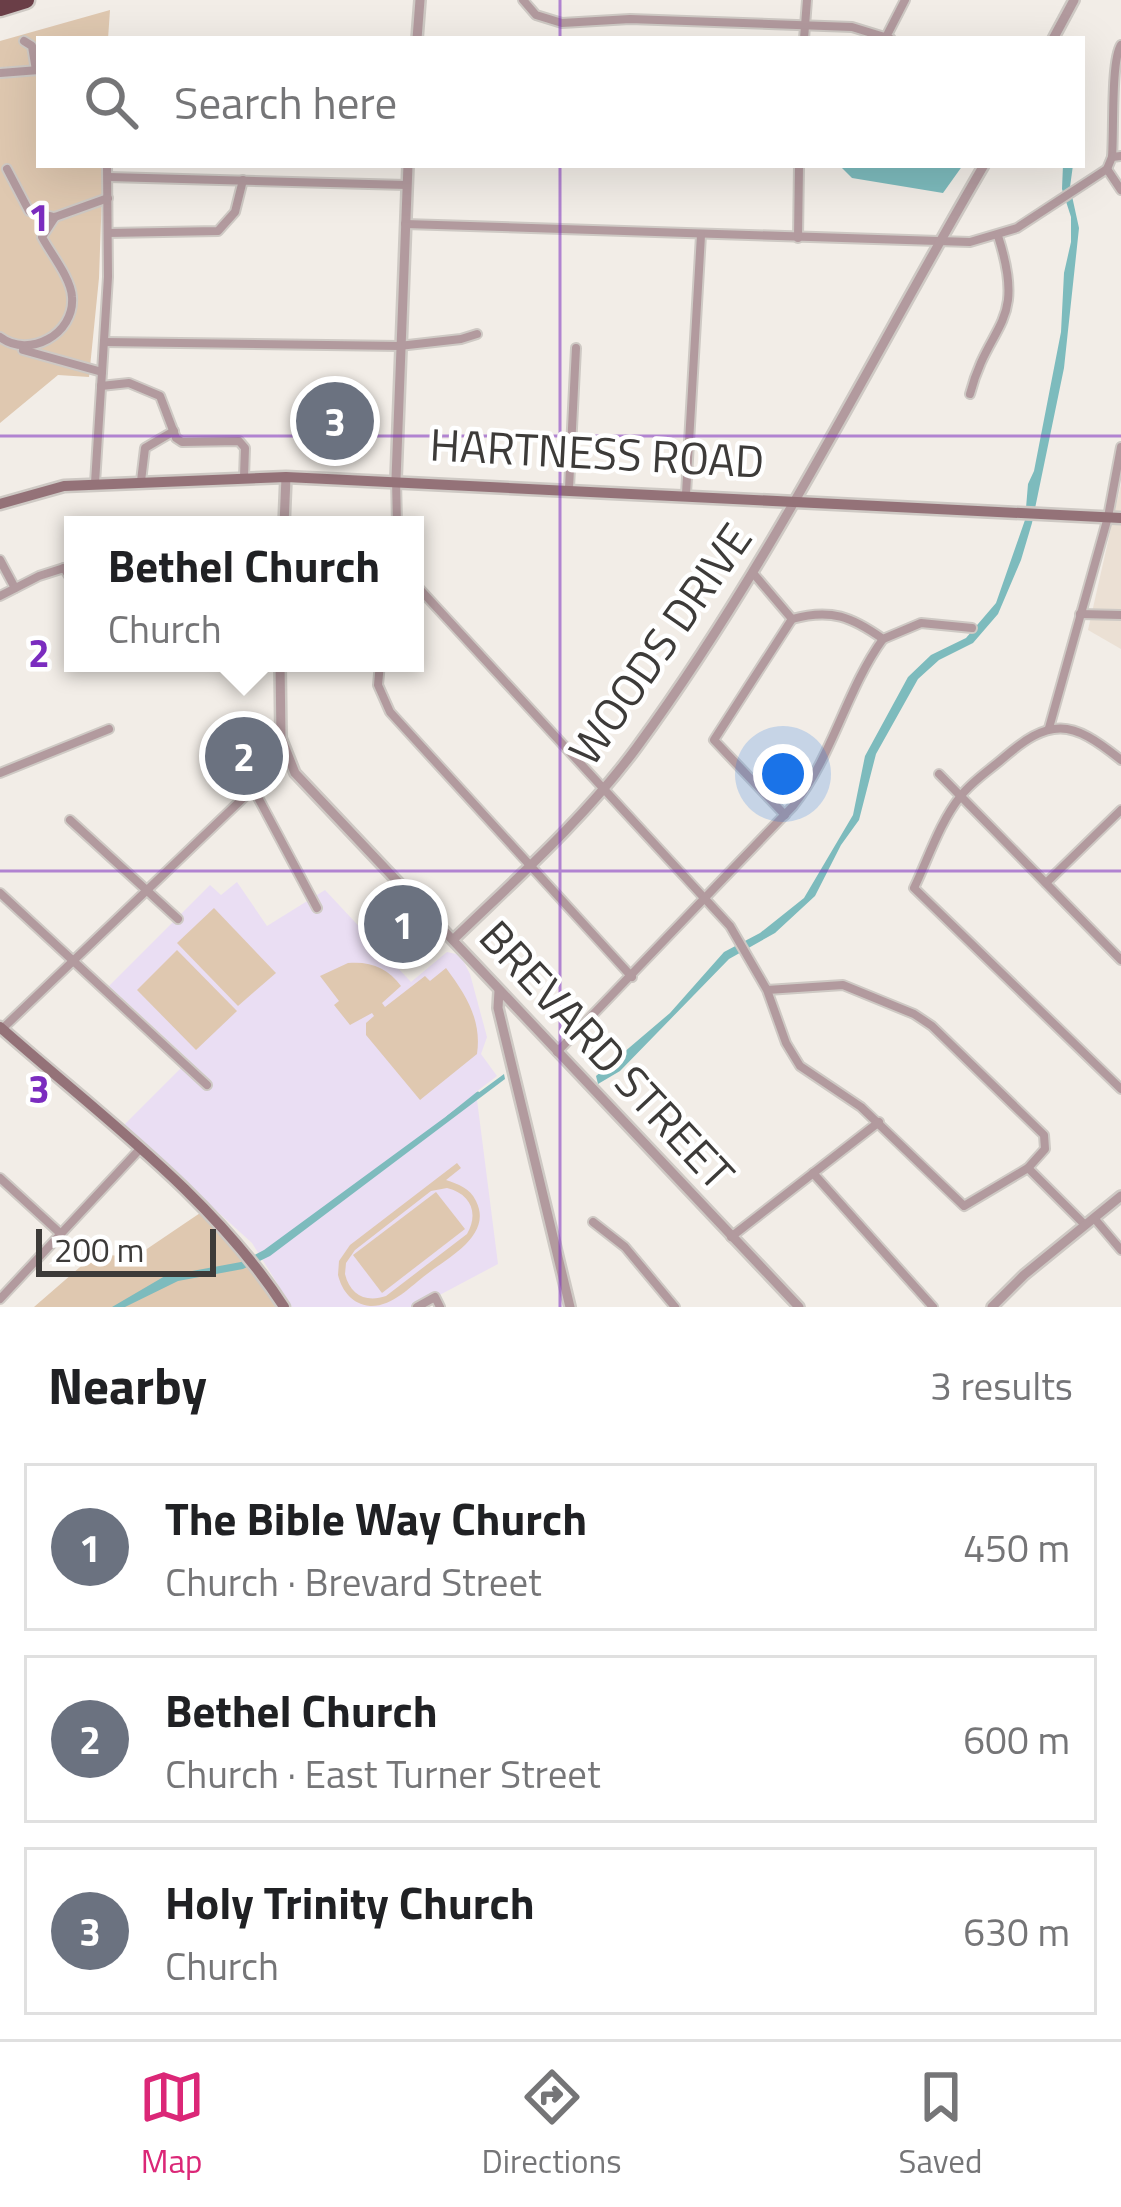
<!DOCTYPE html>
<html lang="en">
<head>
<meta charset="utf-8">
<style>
	body { margin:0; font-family:"Titillium Web",sans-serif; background:#f2f2f2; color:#202124 }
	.scale { position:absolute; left:36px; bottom:30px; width:180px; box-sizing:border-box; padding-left:12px; border:6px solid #3d3b39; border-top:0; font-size:33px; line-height:42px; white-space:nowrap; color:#3d3b39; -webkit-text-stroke:9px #fff; paint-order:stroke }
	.you { position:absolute; left:783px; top:774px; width:42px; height:42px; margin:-30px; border:9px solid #fff; border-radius:50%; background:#1a73e8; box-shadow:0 0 0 18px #1a73e833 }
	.badge { display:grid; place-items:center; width:78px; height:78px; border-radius:50%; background:#db2777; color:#fff; font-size:39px; font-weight:700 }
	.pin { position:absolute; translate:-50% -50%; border:6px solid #fff; box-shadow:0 3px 12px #0006 }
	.popup { position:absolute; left:64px; top:516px; width:360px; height:156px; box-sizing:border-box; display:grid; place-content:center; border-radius:0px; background:#fff; filter:drop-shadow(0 3px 9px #0005); font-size:39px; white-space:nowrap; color:#757577 }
	.popup b { font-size:45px; color:#202124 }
	.popup::after { content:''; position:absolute; left:50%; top:100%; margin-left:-24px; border:24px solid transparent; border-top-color:#fff }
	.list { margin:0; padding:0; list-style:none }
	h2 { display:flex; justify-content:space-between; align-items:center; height:156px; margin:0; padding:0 48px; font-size:51px }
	h2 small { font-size:39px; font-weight:400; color:#757577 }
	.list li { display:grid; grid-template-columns:78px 1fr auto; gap:36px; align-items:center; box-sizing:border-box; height:168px; margin:0 24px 24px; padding:0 24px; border:3px solid #e0e0e0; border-radius:0px }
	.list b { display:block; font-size:45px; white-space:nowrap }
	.list p { margin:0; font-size:39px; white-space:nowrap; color:#757577 }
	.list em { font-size:39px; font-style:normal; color:#757577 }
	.icon { flex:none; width:66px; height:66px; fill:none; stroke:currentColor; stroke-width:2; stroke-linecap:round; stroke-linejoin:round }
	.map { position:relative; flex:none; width:1121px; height:1307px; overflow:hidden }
	.search { position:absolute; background:#fff; box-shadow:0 12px 48px #0002; left:36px; right:36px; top:36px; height:132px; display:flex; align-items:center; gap:30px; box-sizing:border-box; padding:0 42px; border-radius:0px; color:#757577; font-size:45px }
	.sheet { height:732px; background:#fff }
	nav { display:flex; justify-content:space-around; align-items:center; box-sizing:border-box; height:168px; border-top:3px solid #e0e0e0; background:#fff; font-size:33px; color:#757577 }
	nav a { display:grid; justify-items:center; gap:6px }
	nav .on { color:#db2777 }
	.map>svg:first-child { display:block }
	.built { fill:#ebe0d4 }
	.education { fill:#eadef3 }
	.green { fill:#dfc8b0; fill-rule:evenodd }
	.water { fill:#7dbbbd }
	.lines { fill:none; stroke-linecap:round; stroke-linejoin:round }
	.stream { stroke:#7dbbbd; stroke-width:3 }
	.minor-casing { stroke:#cec9c4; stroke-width:12 }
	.tertiary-casing { stroke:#cec9c4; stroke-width:14 }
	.secondary-casing { stroke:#cec9c4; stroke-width:15 }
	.motorway-casing { stroke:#cec9c4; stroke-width:21 }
	.minor { stroke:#b29a9e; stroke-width:8 }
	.tertiary { stroke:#b29a9e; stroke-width:9 }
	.secondary { stroke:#947278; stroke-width:10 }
	.motorway { stroke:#6a3e47; stroke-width:16 }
	.grid { fill:none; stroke:#7b2cbf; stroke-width:3; stroke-opacity:0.55 }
	.labels { text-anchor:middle; stroke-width:9; stroke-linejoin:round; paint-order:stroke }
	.street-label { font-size:45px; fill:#3d3b39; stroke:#fff }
	.grid-label { font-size:39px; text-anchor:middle; font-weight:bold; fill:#7b2cbf; stroke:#fff; stroke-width:9; stroke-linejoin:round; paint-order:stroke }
</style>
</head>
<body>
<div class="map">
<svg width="1121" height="1307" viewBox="0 0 1121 1307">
	<rect width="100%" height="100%" fill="#f2ede7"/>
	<!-- built -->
	<path class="built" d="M 1121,484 L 1121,649 L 1088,630 Z"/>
	<!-- education -->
	<path class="education" d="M 237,882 L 267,926 L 325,890 L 411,982 L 447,952 L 456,954 L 463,960 L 470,974 L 487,1037 L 481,1054 L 497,1076 L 476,1092 L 498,1264 L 417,1307 L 292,1307 L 252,1243 L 123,1126 L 189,1060 L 109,986 L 210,885 L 221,895 Z"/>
	<!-- green -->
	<g class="green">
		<path d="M 110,10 L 108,39 L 39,39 L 39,165 L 103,165 L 99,278 L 89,377 L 58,375 L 0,423 L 0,41 Z"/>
		<path d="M 214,908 L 276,973 L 238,1006 L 177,943 Z"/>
		<path d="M 177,950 L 237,1011 L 196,1050 L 137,990 Z"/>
		<path d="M 348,963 C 371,961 388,968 401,986 L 382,1003 L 385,1007 L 425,976 L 430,981 L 446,968 C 466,995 482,1020 477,1054 L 420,1100 L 366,1035 L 366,1023 L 374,1016 L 372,1013 L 350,1025 L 334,1005 L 339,1001 L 320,976 Z"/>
		<path d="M 457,1163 L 461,1168 L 446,1180 C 458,1184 470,1188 476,1201 C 493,1235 449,1257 427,1274 C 411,1286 392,1307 370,1306 C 352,1304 342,1291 338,1275 L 339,1261 L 350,1245 ZM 447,1188 C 471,1194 479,1213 467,1234 L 386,1296 C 366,1303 350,1295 345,1274 L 346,1263 L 355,1250 L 431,1191 Z"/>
		<path d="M 436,1192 L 465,1229 L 382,1293 L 353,1255 Z"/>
		<path d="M 206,1209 L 283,1307 L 34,1307 L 95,1254 L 135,1257 Z"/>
	</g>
	<!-- water -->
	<g class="water">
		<path d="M 963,165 L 943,193 L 852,178 L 840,166 Z"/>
		<path d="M 1063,165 L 1073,165 L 1070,187 L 1079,228 L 1064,368 L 1032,523 L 1021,560 L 998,614 L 973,643 L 939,660 L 918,679 L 876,754 L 859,820 L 841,845 L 815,896 L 775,933 L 729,959 L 620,1071 L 598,1084 L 596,1076 L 670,1013 L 724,952 L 760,933 L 804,898 L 853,815 L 865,756 L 908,677 L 931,655 L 966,638 L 996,603 L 1025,520 L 1028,484 L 1034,471 L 1061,332 L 1064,273 L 1071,242 L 1071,217 L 1062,189 Z"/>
		<path d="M 504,1074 L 505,1079 L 270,1256 L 243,1269 L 178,1281 L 125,1307 L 112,1307 L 165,1276 L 241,1262 L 264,1250 Z"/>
	</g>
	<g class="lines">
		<!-- stream -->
		<g class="stream">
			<path d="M 997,165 L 1010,165"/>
			<path d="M 448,1117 L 478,1093"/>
		</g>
		<!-- minor casing -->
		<g class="minor-casing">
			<g id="minor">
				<path d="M 523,0 L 536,15 L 562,23 L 630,19 L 852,27 L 891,39"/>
				<path d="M 886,37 L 905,0"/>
				<path d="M 804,39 L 807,0"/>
				<path d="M 24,41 L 32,46 L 36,70"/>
				<path d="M 0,73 L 39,70"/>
				<path d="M 1112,157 C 1114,132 1111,60 1121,45"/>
				<path d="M 7,169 L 29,211 L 53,217"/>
				<path d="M 1107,169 L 1121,190"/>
				<path d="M 109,177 L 407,185"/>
				<path d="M 55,217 L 108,198"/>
				<path d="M 405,224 L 970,242 L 1017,228 L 1107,169 L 1112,157 L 1121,156"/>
				<path d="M 108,233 L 218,231 L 235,212 L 243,180"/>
				<path d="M 798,238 L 799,165"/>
				<path d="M 0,337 C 29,359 75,334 72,297 C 71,278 51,254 42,237 L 55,217"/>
				<path d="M 104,342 L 399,346 L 461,339 L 477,334"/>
				<path d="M 23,350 L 102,372"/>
				<path d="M 101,386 L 129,383 L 160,396 L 176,438 L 182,442 L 239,441 L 245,448 L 244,477"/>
				<path d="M 970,394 C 989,321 1027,326 998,236"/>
				<path d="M 396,479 L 397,525"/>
				<path d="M 141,481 L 145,448 L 174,431"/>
				<path d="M 95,483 L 108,277 L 107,165"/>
				<path d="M 569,488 L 576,348"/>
				<path d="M 686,494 L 701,235"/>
				<path d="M 0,560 L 15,588"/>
				<path d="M 73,568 L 64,568 L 73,582"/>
				<path d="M 753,573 L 792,619 C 831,608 852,617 883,639 L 921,623 L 972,628"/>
				<path d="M 415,584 L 730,926 L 767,990 L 786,1043 L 800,1066 L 861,1107 L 964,1206 L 1028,1168 L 1045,1149 L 1044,1135 L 932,1026 L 914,1014 L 843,985 L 767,990"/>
				<path d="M 0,596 L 39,576 L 64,568"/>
				<path d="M 1080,614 L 1121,615"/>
				<path d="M 380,663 L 378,685 L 390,712 L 632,977"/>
				<path d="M 1049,728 L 1108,517 L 1121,447"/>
				<path d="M 1121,760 C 1071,719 1050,717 1001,760 C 988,771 970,783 960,797 C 940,822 928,859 914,888 L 1121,1089"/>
				<path d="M 0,773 L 109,729"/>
				<path d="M 939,774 L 1121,960"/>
				<path d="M 254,790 L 317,908"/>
				<path d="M 785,815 L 714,740 L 792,619"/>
				<path d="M 70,820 L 178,919"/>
				<path d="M 1046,883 L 1121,810"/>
				<path d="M 0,893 L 207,1085"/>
				<path d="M 1,1030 L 286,757"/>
				<path d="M 557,1052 L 793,806 C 833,756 846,690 883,639"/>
				<path d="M 1028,1168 L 1085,1225"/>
				<path d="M 813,1173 L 933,1307"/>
				<path d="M 0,1178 L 61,1234"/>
				<path d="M 1094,1218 L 1121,1250"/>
				<path d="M 593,1222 L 625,1247 L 675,1307"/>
				<path d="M 731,1237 L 879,1122"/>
				<path d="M 0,1299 L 139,1150"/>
				<path d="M 417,1307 L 435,1297 L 440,1307"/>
			</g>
		</g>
		<!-- tertiary casing -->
		<g class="tertiary-casing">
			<g id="tertiary">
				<path d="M 417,39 L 420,0"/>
				<path d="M 1053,39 L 1074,0"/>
				<path d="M 396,479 L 408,165"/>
				<path d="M 284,525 L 286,477"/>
				<path d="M 280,663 L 281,738 L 295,773 L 799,1307"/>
				<path d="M 454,939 C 517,878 585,818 637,747 C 771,564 870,360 984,165"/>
				<path d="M 499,991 L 498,1008 L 570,1307"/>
				<path d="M 992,1307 L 1024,1275 L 1121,1196"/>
			</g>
		</g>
		<!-- secondary casing -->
		<g class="secondary-casing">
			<g id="secondary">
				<path d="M 0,504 L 64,486 L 286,477 L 1121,518"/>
				<path d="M 0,1027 C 97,1113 214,1198 284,1307"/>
			</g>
		</g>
		<!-- motorway casing -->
		<g class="motorway-casing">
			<path id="motorway" d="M 0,8 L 26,0"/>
		</g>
		<!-- minor -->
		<use href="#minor" class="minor"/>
		<!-- tertiary -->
		<use href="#tertiary" class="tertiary"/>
		<!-- secondary -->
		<use href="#secondary" class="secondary"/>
		<!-- motorway -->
		<use href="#motorway" class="motorway"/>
	</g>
	<!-- grid -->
	<path class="grid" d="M 560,0 L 560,39M 560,165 L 560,1307M 0,436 L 1121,436M 0,871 L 1121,871"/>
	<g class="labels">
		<!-- street labels -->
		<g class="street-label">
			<text transform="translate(597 453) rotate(3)" y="16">HARTNESS ROAD</text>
			<text transform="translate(660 644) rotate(-55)" y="16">WOODS DRIVE</text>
			<text transform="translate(607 1055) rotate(47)" y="16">BREVARD STREET</text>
		</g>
	</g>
	<g class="grid-label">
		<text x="39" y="231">1</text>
		<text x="39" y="667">2</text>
		<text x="39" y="1103">3</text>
	</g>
</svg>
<div class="scale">200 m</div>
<div class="you"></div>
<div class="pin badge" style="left:403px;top:924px;background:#6b7280">1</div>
<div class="pin badge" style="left:244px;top:756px;background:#6b7280">2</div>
<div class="popup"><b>Bethel Church</b>Church</div>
<div class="pin badge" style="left:335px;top:421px;background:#6b7280">3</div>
<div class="search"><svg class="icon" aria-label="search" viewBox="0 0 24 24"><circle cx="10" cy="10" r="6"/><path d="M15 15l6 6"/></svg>Search here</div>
</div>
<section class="sheet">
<h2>Nearby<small>3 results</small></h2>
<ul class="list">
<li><span class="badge" style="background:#6b7280">1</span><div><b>The Bible Way Church</b><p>Church · Brevard Street</p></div><em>450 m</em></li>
<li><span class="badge" style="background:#6b7280">2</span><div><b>Bethel Church</b><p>Church · East Turner Street</p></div><em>600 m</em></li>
<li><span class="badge" style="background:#6b7280">3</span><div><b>Holy Trinity Church</b><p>Church</p></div><em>630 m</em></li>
</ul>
</section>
<nav>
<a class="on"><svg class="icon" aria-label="map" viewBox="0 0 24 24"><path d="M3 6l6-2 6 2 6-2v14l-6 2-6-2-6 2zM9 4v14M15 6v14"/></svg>Map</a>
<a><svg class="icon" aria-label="directions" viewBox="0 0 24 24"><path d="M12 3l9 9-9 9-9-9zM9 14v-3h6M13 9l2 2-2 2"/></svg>Directions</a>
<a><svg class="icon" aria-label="saved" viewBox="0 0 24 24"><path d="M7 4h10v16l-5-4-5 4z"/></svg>Saved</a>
</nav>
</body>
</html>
